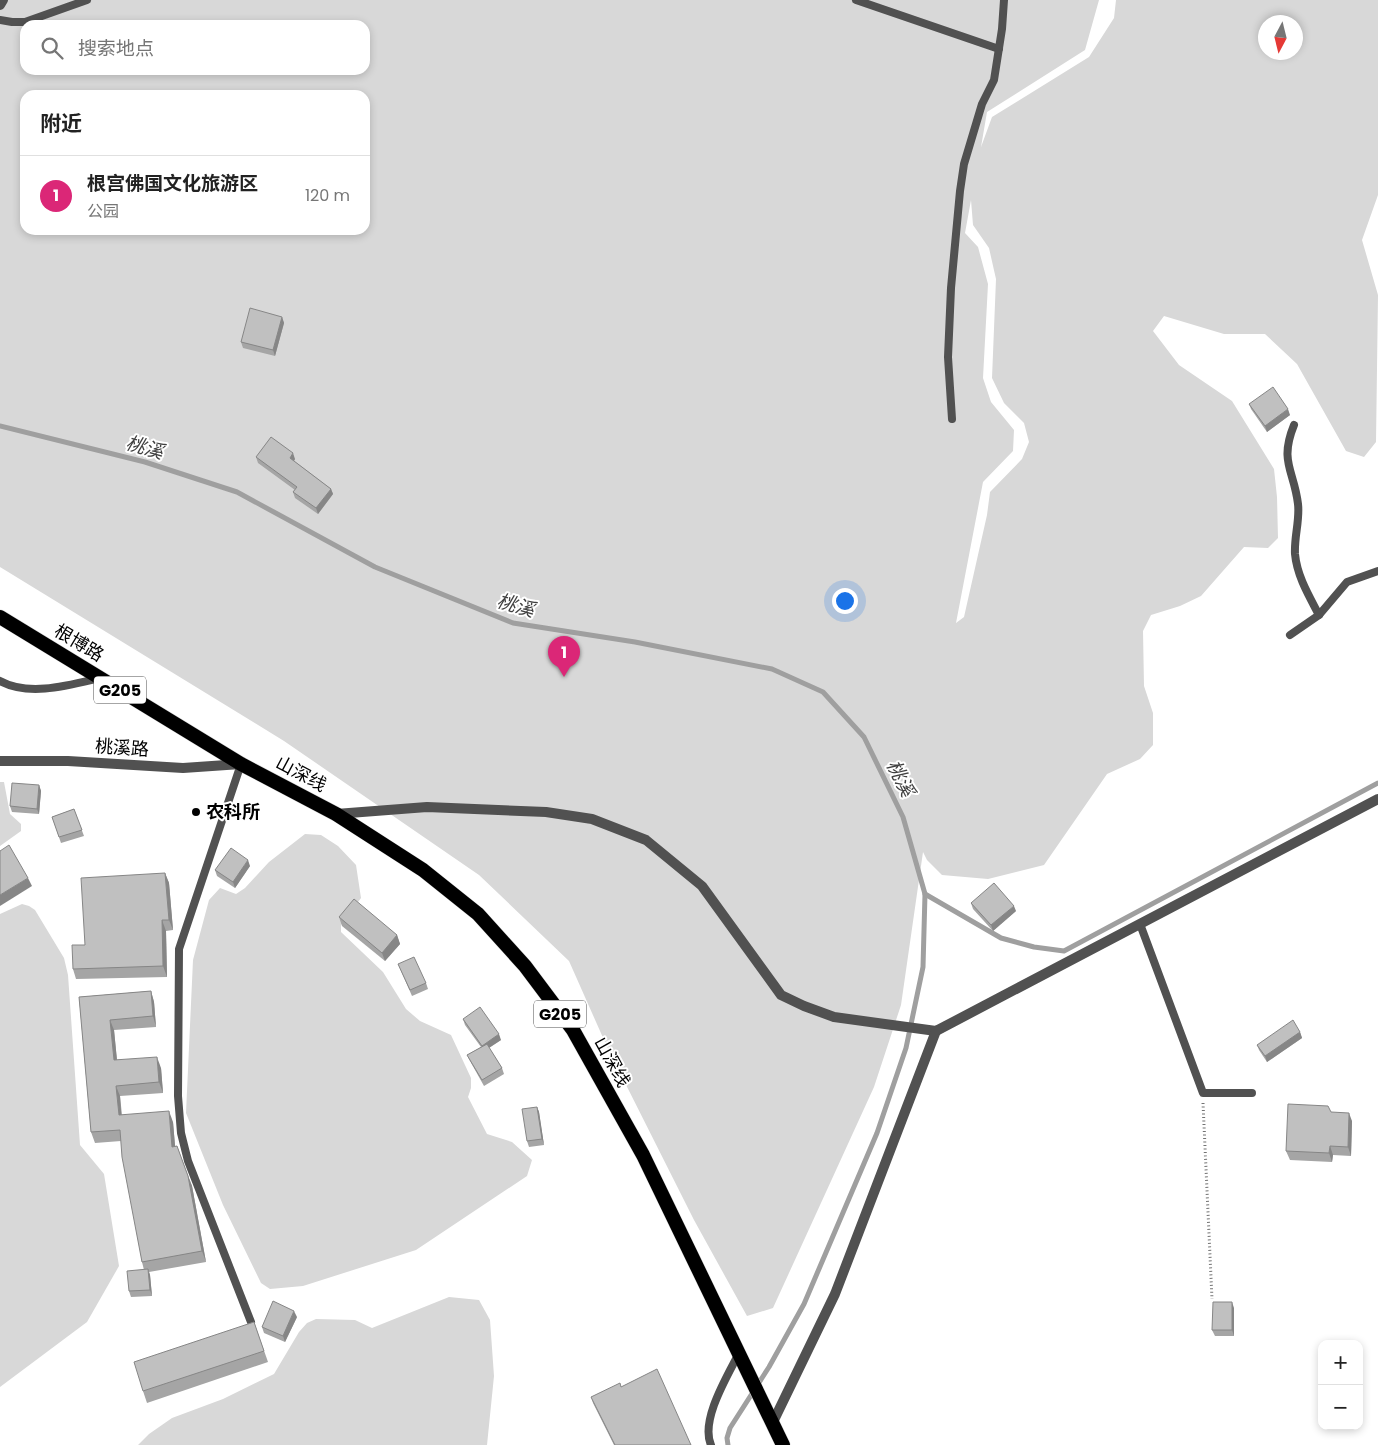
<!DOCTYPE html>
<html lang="zh">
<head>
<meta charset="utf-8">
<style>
	body { margin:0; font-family:Poppins,"Noto Sans SC",sans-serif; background:#f6f6f6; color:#222 }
	.controls { position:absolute; right:15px; bottom:15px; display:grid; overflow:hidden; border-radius:10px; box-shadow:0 2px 8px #0003 }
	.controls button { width:45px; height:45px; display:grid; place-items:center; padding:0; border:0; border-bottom:1px solid #e0e0e0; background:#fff; color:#222; font:25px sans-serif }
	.compass { position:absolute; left:1258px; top:15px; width:45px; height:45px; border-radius:50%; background:#fff; box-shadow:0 2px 8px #0003; rotate:187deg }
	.you { position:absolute; left:844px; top:600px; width:18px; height:18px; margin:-12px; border:4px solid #fff; border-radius:50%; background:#1a73e8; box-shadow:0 0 0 8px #1a73e833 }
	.badge { display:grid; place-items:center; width:32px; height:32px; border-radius:50%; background:#db2777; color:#fff; font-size:16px; font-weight:700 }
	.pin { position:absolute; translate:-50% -41px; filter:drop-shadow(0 1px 2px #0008) }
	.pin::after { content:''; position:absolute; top:26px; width:18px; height:15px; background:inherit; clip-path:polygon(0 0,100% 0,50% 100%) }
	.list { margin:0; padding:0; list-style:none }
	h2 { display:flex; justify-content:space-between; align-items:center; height:65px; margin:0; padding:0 20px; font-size:21px }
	h2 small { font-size:16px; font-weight:400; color:#767676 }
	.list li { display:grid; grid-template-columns:32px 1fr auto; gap:15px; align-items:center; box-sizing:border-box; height:80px; padding:0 20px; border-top:1px solid #e0e0e0 }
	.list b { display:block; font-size:19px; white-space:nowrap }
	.list p { margin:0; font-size:16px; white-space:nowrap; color:#767676 }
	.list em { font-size:16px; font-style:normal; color:#767676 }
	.icon { flex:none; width:28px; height:28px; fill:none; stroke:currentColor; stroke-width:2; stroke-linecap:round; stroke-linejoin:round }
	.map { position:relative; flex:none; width:1378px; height:1445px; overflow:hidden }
	.search { position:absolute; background:#fff; box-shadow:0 2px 8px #0003; left:20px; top:20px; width:350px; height:55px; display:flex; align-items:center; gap:12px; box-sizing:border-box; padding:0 18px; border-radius:15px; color:#767676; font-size:19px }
	.panel { position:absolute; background:#fff; box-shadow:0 2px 8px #0003; left:20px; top:90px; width:350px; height:145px; border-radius:15px }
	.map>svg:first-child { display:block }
	.green { fill:#d8d8d8; fill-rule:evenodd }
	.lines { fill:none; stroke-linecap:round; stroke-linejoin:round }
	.stream { stroke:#9f9f9f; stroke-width:5 }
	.trunk-casing { stroke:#dbdbdb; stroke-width:15 }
	.path { stroke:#737373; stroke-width:3; stroke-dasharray:1 2.5; stroke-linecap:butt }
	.service { stroke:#515151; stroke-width:8 }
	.minor { stroke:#515151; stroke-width:10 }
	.tertiary { stroke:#515151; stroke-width:10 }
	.trunk { stroke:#000; stroke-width:14 }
	.wall { fill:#a5a5a5 }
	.shaded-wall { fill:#868686 }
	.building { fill:#c0c0c0; stroke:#868686 }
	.poi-dot { fill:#000; stroke:#fff; stroke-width:2 }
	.labels { text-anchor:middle; stroke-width:4; stroke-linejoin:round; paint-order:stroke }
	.shield { fill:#fff; stroke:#4c4c4c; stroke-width:1 }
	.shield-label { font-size:16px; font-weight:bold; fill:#000 }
	.street-label { font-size:18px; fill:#000; stroke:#fff }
	.poi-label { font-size:18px; font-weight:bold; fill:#000; stroke:#fff; text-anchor:start }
	.water-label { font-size:19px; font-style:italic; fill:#404040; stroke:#fff }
</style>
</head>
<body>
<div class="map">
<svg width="1378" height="1445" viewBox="0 0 1378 1445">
	<rect width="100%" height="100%" fill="#fff"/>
	<!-- green -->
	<g class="green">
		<path d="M 0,0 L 1099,0 L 1085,50 L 987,112 L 981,147 L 992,117 L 1089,57 L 1114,18 L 1116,0 L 1378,0 L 1378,195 L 1362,240 L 1378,295 L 1376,442 L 1364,457 L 1346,451 L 1297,364 L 1265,334 L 1224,334 L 1164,316 L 1153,331 L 1179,365 L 1232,401 L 1274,469 L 1277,497 L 1278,538 L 1268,548 L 1244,547 L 1201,596 L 1180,606 L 1151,615 L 1143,631 L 1144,686 L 1153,713 L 1153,745 L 1140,759 L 1107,774 L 1044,865 L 988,879 L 942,875 L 927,860 L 923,852 L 901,1005 L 874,1087 L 773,1308 L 747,1316 L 694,1220 L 608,1049 L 569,961 L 479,875 L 284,741 L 0,567 ZM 1266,22 L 1296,22 L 1296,52 L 1266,52 ZM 25,25 L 365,25 L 365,70 L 25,70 ZM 25,95 L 365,95 L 365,230 L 25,230 ZM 971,200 L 973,225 L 989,248 L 996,279 L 992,378 L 1004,403 L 1024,423 L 1029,442 L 1022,459 L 990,492 L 987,515 L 964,617 L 956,623 L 983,482 L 1013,451 L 1014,430 L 991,402 L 983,378 L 988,284 L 978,247 L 965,233 Z"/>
		<path d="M 0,782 L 4,782 L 10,814 L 21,824 L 21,831 L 0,846 Z"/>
		<path d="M 305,834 L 321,835 L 338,846 L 356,865 L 361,898 L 341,925 L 341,932 L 383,972 L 406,1009 L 420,1021 L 451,1035 L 471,1078 L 471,1088 L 468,1097 L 487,1134 L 512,1142 L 532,1160 L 527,1176 L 416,1250 L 303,1286 L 270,1289 L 261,1283 L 223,1205 L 186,1113 L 193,960 L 209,900 L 220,888 L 236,894 L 245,888 L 269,862 Z"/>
		<path d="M 22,904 L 29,906 L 35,910 L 64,958 L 68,975 L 80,1145 L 104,1174 L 119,1266 L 87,1322 L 0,1387 L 0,914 Z"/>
		<path d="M 449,1297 L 479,1300 L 490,1320 L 494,1376 L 487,1445 L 138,1445 L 149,1434 L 172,1418 L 223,1399 L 274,1374 L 299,1332 L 307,1323 L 316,1319 L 355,1320 L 372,1328 Z"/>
	</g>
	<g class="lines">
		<!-- stream -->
		<g class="stream">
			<path d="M 0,426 L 145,462 L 237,492 L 375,567 L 513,623 L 635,642 L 772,669 L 823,692 L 864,737 L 903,817 L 925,894 L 923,967 L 906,1048 L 877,1133 L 804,1304 L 769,1367 L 730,1428 L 727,1438 L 728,1445"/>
			<path d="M 925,894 L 1001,938 L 1034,947 L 1064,951 L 1378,783"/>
		</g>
		<!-- trunk casing -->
		<g class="trunk-casing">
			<path id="trunk" d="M 0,617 L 241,764 L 336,814 L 423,870 L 478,914 L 525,966 L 573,1030 L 643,1155 L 783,1445"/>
		</g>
		<!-- path -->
		<path class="path" d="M 1203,1103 L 1212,1299"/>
		<!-- service -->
		<g class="service">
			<path d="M 856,0 L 999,49"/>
			<path d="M 0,20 L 12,22 L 25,22 L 87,0"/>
			<path d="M 952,419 L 948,357 L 951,288 L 960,191 L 964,164 L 982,104 L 994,80 L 1002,29 L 1004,0"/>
			<path d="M 1294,425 C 1279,462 1294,470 1298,504 C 1300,520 1294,537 1295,554 C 1297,576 1309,596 1319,615"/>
			<path d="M 1290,635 L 1319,615 L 1347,582 L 1378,571"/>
			<path d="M 0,681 C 29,697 70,685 100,678"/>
			<path d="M 241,764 L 179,949 L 178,1096 L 181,1133 L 188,1161 L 251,1322"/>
			<path d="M 1140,924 L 1203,1093 L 1252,1093"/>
			<path d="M 711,1445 C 700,1420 728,1375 739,1353"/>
		</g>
		<!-- minor -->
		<g class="minor">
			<path d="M 0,5 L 3,0"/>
			<path d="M 336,814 L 427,807 L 546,812 L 592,819 L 646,840 L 702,886 L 781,995 L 804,1006 L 834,1017 L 936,1031 L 1378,799"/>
			<path d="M 773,1422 L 835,1294 L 936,1031"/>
		</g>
		<!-- tertiary -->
		<path class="tertiary" d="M 0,761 L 68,761 L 183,768 L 241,764"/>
		<!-- trunk -->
		<use href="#trunk" class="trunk"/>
	</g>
	<!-- wall -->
	<g class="wall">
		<path d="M 282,317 L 284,323 L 275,356 L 243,348 L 241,342 Z"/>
		<path d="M 1249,404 L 1290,415 L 1267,432 L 1251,409 Z"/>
		<path d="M 256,457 L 295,459 L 294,461 L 331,489 L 333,494 L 318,514 L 295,498 L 293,492 L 295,490 L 258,463 Z"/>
		<path d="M 39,785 L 41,791 L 39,814 L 12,812 L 10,806 Z"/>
		<path d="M 74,809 L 84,836 L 61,843 L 52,817 Z"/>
		<path d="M 250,866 L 235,888 L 217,876 L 215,870 Z"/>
		<path d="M 165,873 L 169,883 L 173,930 L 166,931 L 167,977 L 76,979 L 73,969 L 85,945 Z"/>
		<path d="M 971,903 L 1016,911 L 993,931 L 973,909 Z"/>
		<path d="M 339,917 L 397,935 L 400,944 L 385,961 L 342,926 Z"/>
		<path d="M 398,964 L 426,983 L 428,989 L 412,996 Z"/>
		<path d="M 151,991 L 154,1002 L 156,1027 L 114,1030 L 117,1060 L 161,1068 L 163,1093 L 120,1096 L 122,1115 L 173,1122 L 175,1146 L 177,1146 L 192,1186 L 206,1262 L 149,1272 L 150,1275 L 152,1296 L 131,1297 L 129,1291 L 144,1270 L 142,1262 L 121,1141 L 95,1143 L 91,1132 L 79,997 Z"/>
		<path d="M 463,1019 L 501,1040 L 489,1048 L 502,1068 L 504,1074 L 484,1086 L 470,1061 L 467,1055 L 481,1047 L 465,1025 Z"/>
		<path d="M 1300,1032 L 1302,1038 L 1267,1062 L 1259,1050 L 1257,1045 Z"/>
		<path d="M 537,1107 L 539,1112 L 544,1145 L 529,1147 L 527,1141 Z"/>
		<path d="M 1331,1112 L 1352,1121 L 1351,1156 L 1333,1155 L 1332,1162 L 1290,1160 L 1286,1151 Z"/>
		<path d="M 1234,1308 L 1234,1336 L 1215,1336 L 1212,1330 Z"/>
		<path d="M 297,1317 L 285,1342 L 264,1333 L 262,1327 Z"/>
		<path d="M 254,1322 L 268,1362 L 147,1403 L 143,1391 Z"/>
		<path d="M 621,1387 L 691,1445 L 614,1445 L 593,1403 L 591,1397 Z"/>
	</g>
	<!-- shaded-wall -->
	<g class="shaded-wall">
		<path d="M 282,317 L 284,323 L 275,356 L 273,350 Z"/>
		<path d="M 1288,409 L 1290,415 L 1267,432 L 1265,426 Z"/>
		<path d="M 293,453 L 295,459 L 292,464 L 290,458 Z"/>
		<path d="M 331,489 L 333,494 L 318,514 L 316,508 Z"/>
		<path d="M 39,785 L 41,791 L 39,814 L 37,809 Z"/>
		<path d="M 248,860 L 250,866 L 235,888 L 233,882 Z"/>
		<path d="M 165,873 L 169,883 L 173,930 L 169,920 Z"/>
		<path d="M 28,878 L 32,886 L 0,906 L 0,895 Z"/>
		<path d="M 1014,906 L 1016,911 L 993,931 L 991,925 Z"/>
		<path d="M 162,920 L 166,931 L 167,977 L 163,966 Z"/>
		<path d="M 397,935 L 400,944 L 385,961 L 382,953 Z"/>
		<path d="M 151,991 L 154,1002 L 156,1027 L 153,1016 Z"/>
		<path d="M 110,1020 L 114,1030 L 118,1071 L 114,1060 Z"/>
		<path d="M 1300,1032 L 1302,1038 L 1267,1062 L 1265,1056 Z"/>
		<path d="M 499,1034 L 501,1040 L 484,1051 L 482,1046 Z"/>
		<path d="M 157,1057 L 161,1068 L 163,1093 L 159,1082 Z"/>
		<path d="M 116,1086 L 120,1096 L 122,1126 L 119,1115 Z"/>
		<path d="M 537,1107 L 539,1112 L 544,1145 L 542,1139 Z"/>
		<path d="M 169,1111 L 173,1122 L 176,1157 L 172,1147 Z"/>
		<path d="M 1349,1113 L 1352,1121 L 1351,1156 L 1348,1147 Z"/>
		<path d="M 1330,1146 L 1333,1155 L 1332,1162 L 1329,1153 Z"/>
		<path d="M 188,1176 L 192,1186 L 206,1262 L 202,1251 Z"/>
		<path d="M 148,1269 L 150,1275 L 152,1296 L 150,1290 Z"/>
		<path d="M 1232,1302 L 1234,1308 L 1234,1336 L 1232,1330 Z"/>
		<path d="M 294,1311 L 297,1317 L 285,1342 L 283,1336 Z"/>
	</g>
	<!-- building -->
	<g class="building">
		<path d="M 250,308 L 282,317 L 273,350 L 241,342 Z"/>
		<path d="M 1273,387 L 1288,409 L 1265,426 L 1249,404 Z"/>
		<path d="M 271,437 L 293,453 L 290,458 L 331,489 L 316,508 L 293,492 L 297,487 L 256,457 Z"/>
		<path d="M 12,783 L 39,785 L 37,809 L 10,806 Z"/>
		<path d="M 74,809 L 82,830 L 59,837 L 52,817 Z"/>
		<path d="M 9,845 L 28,878 L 0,895 L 0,851 Z"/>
		<path d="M 231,848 L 248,860 L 233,882 L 215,870 Z"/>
		<path d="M 165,873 L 169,920 L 162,920 L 163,966 L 73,969 L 72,945 L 85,945 L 81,878 Z"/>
		<path d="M 994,883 L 1014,906 L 991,925 L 971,903 Z"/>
		<path d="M 354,899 L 397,935 L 382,953 L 339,917 Z"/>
		<path d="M 414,957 L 426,983 L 410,990 L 398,964 Z"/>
		<path d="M 151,991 L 153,1016 L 110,1020 L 114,1060 L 157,1057 L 159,1082 L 116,1086 L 119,1115 L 169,1111 L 172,1147 L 177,1146 L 188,1176 L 202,1251 L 142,1262 L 122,1157 L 120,1130 L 91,1132 L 79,997 Z"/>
		<path d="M 480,1007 L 499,1034 L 482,1046 L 463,1019 Z"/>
		<path d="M 1293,1020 L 1300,1032 L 1265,1056 L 1257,1045 Z"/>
		<path d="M 487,1044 L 502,1068 L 482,1080 L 467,1055 Z"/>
		<path d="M 1288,1104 L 1328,1106 L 1331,1112 L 1349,1113 L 1348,1147 L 1330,1146 L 1329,1153 L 1286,1151 Z"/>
		<path d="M 537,1107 L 542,1139 L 527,1141 L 522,1109 Z"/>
		<path d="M 148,1269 L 150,1290 L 129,1291 L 127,1271 Z"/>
		<path d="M 273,1301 L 294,1311 L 283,1336 L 262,1327 Z"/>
		<path d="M 1213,1302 L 1232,1302 L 1232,1330 L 1212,1330 Z"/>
		<path d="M 254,1322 L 264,1351 L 143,1391 L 134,1362 Z"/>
		<path d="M 657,1369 L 691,1445 L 615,1445 L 591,1397 L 620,1383 L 621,1387 Z"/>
	</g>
	<!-- markers -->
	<circle class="poi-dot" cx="196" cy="812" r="5"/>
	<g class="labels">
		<!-- shield labels -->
		<g class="shield">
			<rect x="94" y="676.5" width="52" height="27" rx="4"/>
			<rect x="534" y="1000.5" width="52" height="27" rx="4"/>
		</g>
		<g class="shield-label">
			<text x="120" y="696">G205</text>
			<text x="560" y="1020">G205</text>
		</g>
		<!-- street labels -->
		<g class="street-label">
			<text transform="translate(79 643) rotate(31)" y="6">根博路</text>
			<text transform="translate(122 748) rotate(4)" y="6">桃溪路</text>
			<text transform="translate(301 774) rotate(28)" y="6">山深线</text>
			<text transform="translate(612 1062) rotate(61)" y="6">山深线</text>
		</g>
		<!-- poi labels -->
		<g class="poi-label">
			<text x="206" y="818">农科所</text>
		</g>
		<!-- water labels -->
		<g class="water-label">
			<text transform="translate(145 447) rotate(16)" y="7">桃溪</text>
			<text transform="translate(516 605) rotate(16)" y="7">桃溪</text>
			<text transform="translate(901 778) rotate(63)" y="7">桃溪</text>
		</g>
	</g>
</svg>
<div class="controls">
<button>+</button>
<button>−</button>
</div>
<svg class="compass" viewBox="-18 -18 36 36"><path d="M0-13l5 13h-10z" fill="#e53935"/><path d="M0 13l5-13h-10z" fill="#767676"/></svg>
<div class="you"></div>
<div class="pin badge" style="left:564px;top:677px">1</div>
<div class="search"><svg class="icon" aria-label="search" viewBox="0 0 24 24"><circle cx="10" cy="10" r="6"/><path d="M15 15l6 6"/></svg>搜索地点</div>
<section class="panel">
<h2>附近<small></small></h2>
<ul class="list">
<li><span class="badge">1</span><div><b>根宫佛国文化旅游区</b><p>公园</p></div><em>120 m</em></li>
</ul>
</section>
</div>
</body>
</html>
